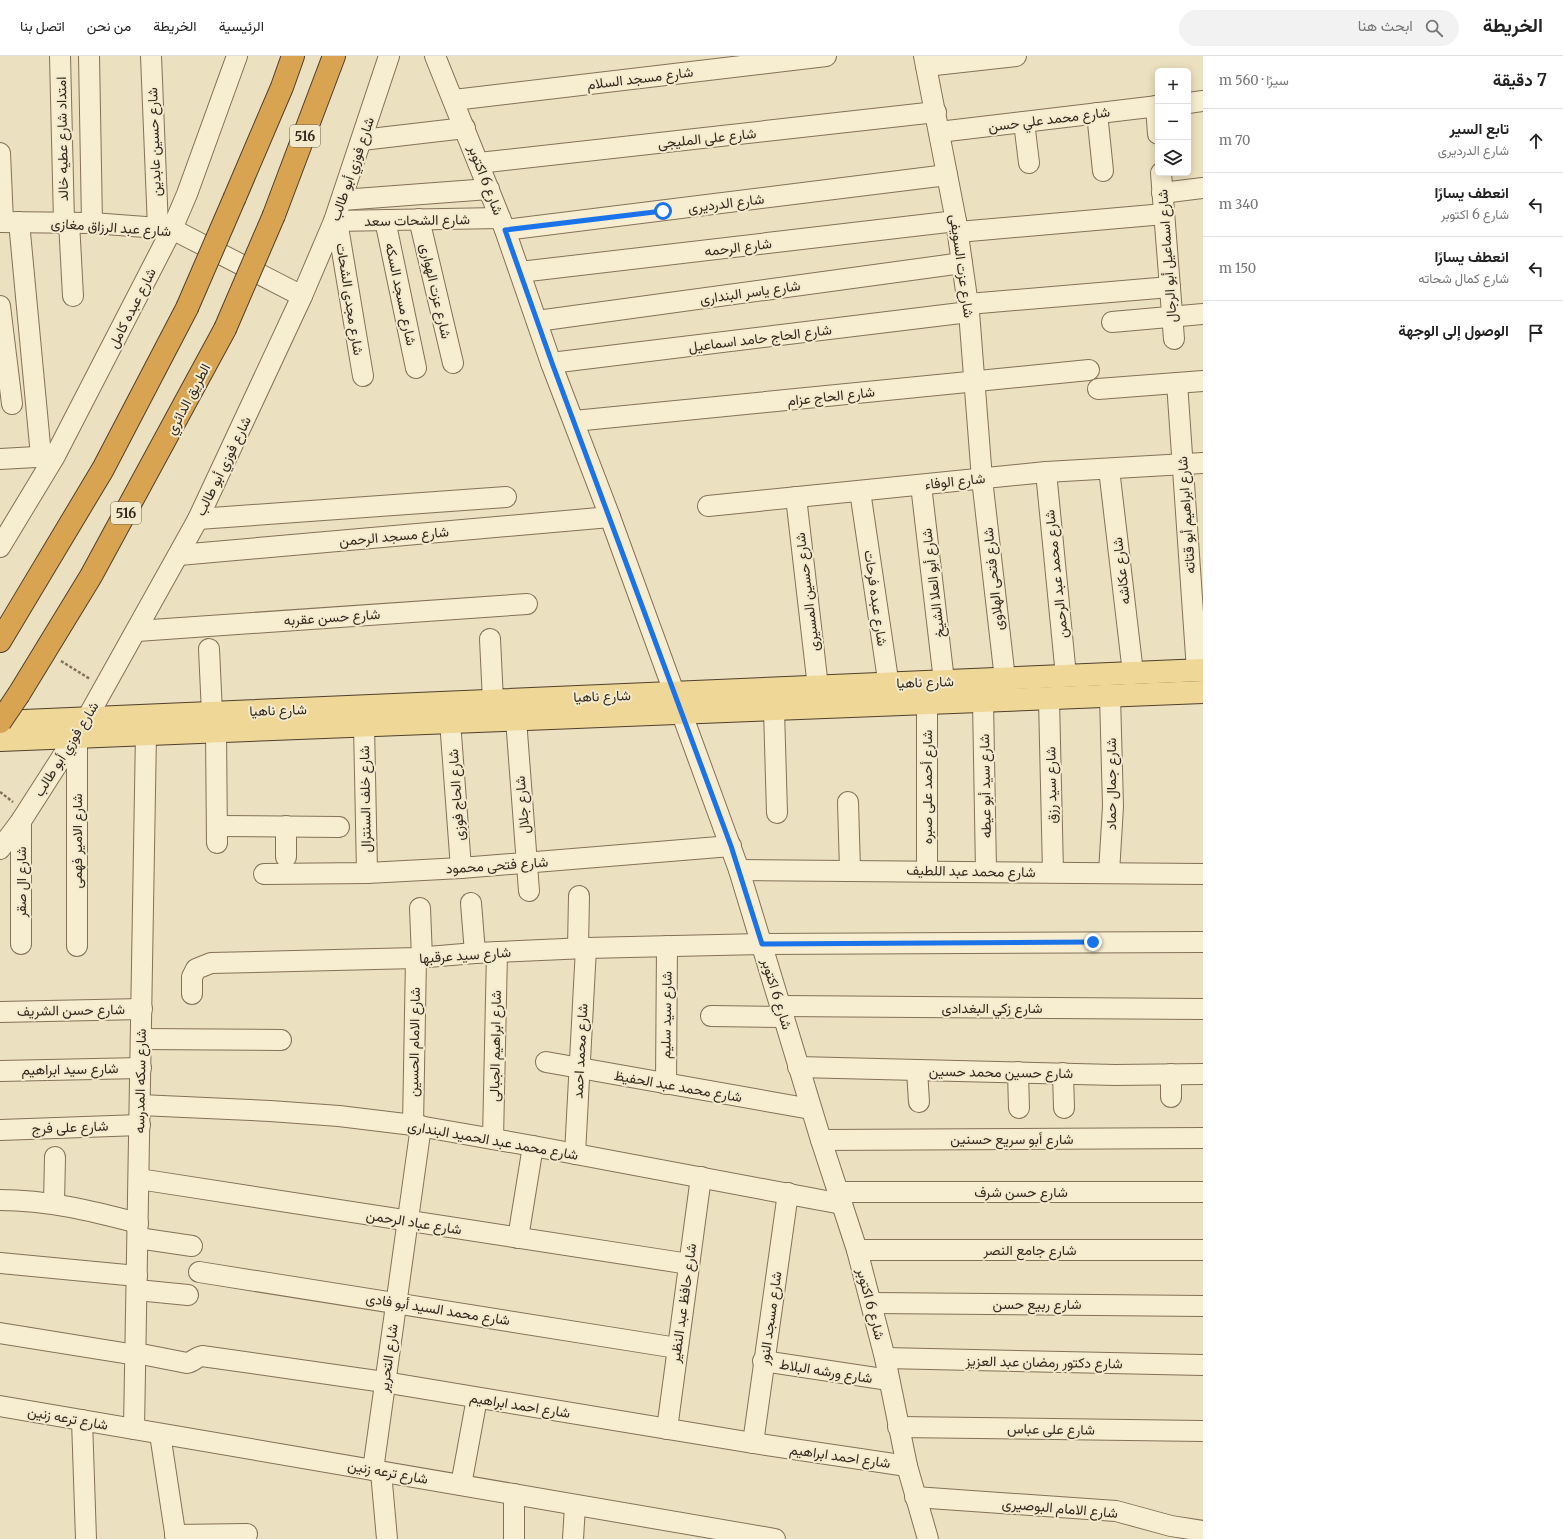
<!DOCTYPE html>
<html lang="ar">
<head>
<meta charset="utf-8">
<style>
	body { margin:0; font-family:Merriweather,Vazirmatn,serif; background:#f2f2f2; color:#222; direction:rtl }
	.controls { position:absolute; right:12px; top:12px; display:grid; overflow:hidden; border-radius:6px; box-shadow:0 2px 10px #0003 }
	.controls button { width:36px; height:36px; display:grid; place-items:center; padding:0; border:0; border-bottom:1px solid #e0e0e0; background:#fff; color:#222; font:20px sans-serif }
	.stop { position:absolute; width:12px; height:12px; margin:-9px; border:3px solid #1a73e8; border-radius:50%; background:#fff }
	.stop.end { background:#1a73e8; border-color:#fff; box-shadow:0 1px 4px #0008 }
	.list { margin:0; padding:0; list-style:none }
	h2 { display:flex; justify-content:space-between; align-items:center; height:52px; margin:0; padding:0 16px; font-size:17px }
	h2 small { font-size:13px; font-weight:400; color:#767676 }
	.list li { display:grid; grid-template-columns:26px 1fr auto; gap:12px; align-items:center; box-sizing:border-box; height:64px; padding:0 16px; border-top:1px solid #e0e0e0 }
	.list b { display:block; font-size:15px; white-space:nowrap }
	.list p { margin:0; font-size:13px; white-space:nowrap; color:#767676 }
	.list em { font-size:13px; font-style:normal; color:#767676 }
	.icon { flex:none; width:22px; height:22px; fill:none; stroke:currentColor; stroke-width:2; stroke-linecap:round; stroke-linejoin:round }
	.map { position:relative; flex:none; width:1203px; height:1483px; overflow:hidden; direction:ltr }
	header { display:flex; align-items:center; gap:24px; box-sizing:border-box; height:56px; padding:0 20px; background:#fff; border-bottom:1px solid #e0e0e0 }
	header strong { font-size:19px }
	nav { display:flex; gap:22px; margin-inline-start:auto; font-size:14px }
	.search { width:280px; height:36px; background:#f2f2f2; display:flex; align-items:center; gap:10px; box-sizing:border-box; padding:0 14px; border-radius:22px; color:#767676; font-size:15px }
	main { display:flex }
	aside { flex:1; background:#fff }
	.map>svg:first-child { display:block }
	.lines { fill:none; stroke-linecap:round; stroke-linejoin:round }
	.minor-casing { stroke:#837158; stroke-width:22 }
	.major-casing { stroke:#503f2d; stroke-width:24 }
	.highway-casing { stroke:#503f2d; stroke-width:24 }
	.path { stroke:#837158; stroke-width:2.5; stroke-dasharray:3 2; stroke-linecap:butt }
	.minor { stroke:#f7edd1; stroke-width:20 }
	.major { stroke:#eed797; stroke-width:22 }
	.highway { stroke:#d8a452; stroke-width:22 }
	.highway-bridge-casing { stroke:#503f2d; stroke-width:24; stroke-linecap:butt }
	.highway-bridge { stroke:#d8a452; stroke-width:22 }
	.route { stroke:#1a73e8; stroke-width:5 }
	.labels { text-anchor:middle; stroke-width:4; stroke-linejoin:round; paint-order:stroke }
	.shield { fill:#f3eace; stroke:#6d6251; stroke-width:1 }
	.shield-label { font-size:13px; font-weight:bold; fill:#33281c }
	.street-label { font-size:14px; fill:#33281c; stroke:#f3eace }
</style>
</head>
<body>
<header>
<strong>الخريطة</strong>
<div class="search"><svg class="icon" aria-label="search" viewBox="0 0 24 24"><circle cx="10" cy="10" r="6"/><path d="M15 15l6 6"/></svg>ابحث هنا</div>
<nav><a>الرئيسية</a><a>الخريطة</a><a>من نحن</a><a>اتصل بنا</a></nav>
</header>
<main>
<aside>
<h2>7 دقيقة<small>سيرًا · 560 m</small></h2>
<ul class="list">
<li><svg class="icon" aria-label="ahead" viewBox="0 0 24 24"><path d="M12 20V5M6 11l6-6 6 6"/></svg><div><b>تابع السير</b><p>شارع الدرديرى</p></div><em>70 m</em></li>
<li><svg class="icon" aria-label="left" viewBox="0 0 24 24"><path d="M17 20v-9H6M10 6l-5 5 5 5"/></svg><div><b>انعطف يسارًا</b><p>شارع 6 اكتوبر</p></div><em>340 m</em></li>
<li><svg class="icon" aria-label="left" viewBox="0 0 24 24"><path d="M17 20v-9H6M10 6l-5 5 5 5"/></svg><div><b>انعطف يسارًا</b><p>شارع كمال شحاته</p></div><em>150 m</em></li>
<li><svg class="icon" aria-label="arrive" viewBox="0 0 24 24"><path d="M6 21V4h12l-3 4 3 4H6"/></svg><div><b>الوصول إلى الوجهة</b></div></li>
</ul>
</aside>
<div class="map">
<svg width="1203" height="1483" viewBox="0 0 1203 1483">
	<rect width="100%" height="100%" fill="#ebe0bf"/>
	<g class="lines">
		<!-- minor casing -->
		<g class="minor-casing">
			<g id="minor">
				<path d="M 60,0 L 64,166"/>
				<path d="M 89,0 L 92,167"/>
				<path d="M 151,0 L 158,172"/>
				<path d="M 435,0 L 505,174 L 551,307 L 610,461 L 739,814 L 821,1084 L 857,1194 L 885,1302 L 907,1410 L 928,1483"/>
				<path d="M 924,0 L 956,165 L 969,256 L 982,423 L 1005,623"/>
				<path d="M 926,10 L 1016,0"/>
				<path d="M 454,44 L 826,0"/>
				<path d="M 1188,47 L 1203,45"/>
				<path d="M 1156,50 L 1158,78"/>
				<path d="M 1097,57 L 1103,115"/>
				<path d="M 1024,66 L 1029,107"/>
				<path d="M 939,76 L 1158,50"/>
				<path d="M 362,84 L 465,72"/>
				<path d="M 0,97 L 3,166"/>
				<path d="M 479,107 L 936,56"/>
				<path d="M 1161,117 L 1174,283"/>
				<path d="M 1162,137 L 1203,132"/>
				<path d="M 342,144 L 489,133"/>
				<path d="M 419,163 L 453,307"/>
				<path d="M 385,164 L 416,312"/>
				<path d="M 334,165 L 500,162"/>
				<path d="M 337,165 L 363,320"/>
				<path d="M 0,166 L 92,167 L 172,173 L 302,240"/>
				<path d="M 19,166 L 41,400"/>
				<path d="M 69,166 L 73,240"/>
				<path d="M 505,174 L 947,119"/>
				<path d="M 958,176 L 1164,158"/>
				<path d="M 520,216 L 956,165"/>
				<path d="M 968,248 L 1170,231"/>
				<path d="M 0,250 L 12,348"/>
				<path d="M 537,265 L 962,207"/>
				<path d="M 1112,266 L 1203,258"/>
				<path d="M 551,307 L 969,256"/>
				<path d="M 1177,327 L 1197,614"/>
				<path d="M 1098,333 L 1203,325"/>
				<path d="M 574,365 L 1089,314"/>
				<path d="M 0,403 L 54,400"/>
				<path d="M 1109,413 L 1133,617"/>
				<path d="M 1046,416 L 1066,620"/>
				<path d="M 921,429 L 944,625"/>
				<path d="M 860,435 L 891,644"/>
				<path d="M 796,441 L 818,631"/>
				<path d="M 708,450 L 1046,416 L 1203,407"/>
				<path d="M 198,463 L 506,441"/>
				<path d="M 0,491 L 55,400 L 172,173 L 187,138 L 237,0"/>
				<path d="M 179,499 L 610,461"/>
				<path d="M 137,575 L 527,548"/>
				<path d="M 490,583 L 493,645"/>
				<path d="M 209,593 L 212,657"/>
				<path d="M 1049,643 L 1053,816"/>
				<path d="M 983,645 L 986,815"/>
				<path d="M 774,654 L 777,757"/>
				<path d="M 516,663 L 529,835"/>
				<path d="M 450,665 L 461,812"/>
				<path d="M 364,669 L 367,817"/>
				<path d="M 216,675 L 217,787"/>
				<path d="M 77,680 L 77,890"/>
				<path d="M 848,746 L 850,814"/>
				<path d="M 21,765 L 21,888"/>
				<path d="M 217,770 L 339,771"/>
				<path d="M 286,770 L 286,801"/>
				<path d="M 0,793 L 21,765 L 87,662 L 198,463 L 302,240 L 334,165 L 389,0"/>
				<path d="M 739,814 L 1203,818"/>
				<path d="M 927,814 L 927,648"/>
				<path d="M 1109,817 L 1113,750 L 1110,640"/>
				<path d="M 264,818 L 367,817 L 461,812 L 731,790"/>
				<path d="M 471,847 L 475,897"/>
				<path d="M 420,852 L 422,902"/>
				<path d="M 578,892 L 579,840"/>
				<path d="M 192,938 L 192,921 L 196,913 L 211,907 L 416,902 L 475,897 L 586,892 L 762,888 L 1203,886"/>
				<path d="M 780,950 L 1203,953"/>
				<path d="M 0,956 L 142,953"/>
				<path d="M 711,960 L 784,961"/>
				<path d="M 141,983 L 281,984"/>
				<path d="M 546,1006 L 811,1053"/>
				<path d="M 798,1011 L 1115,1019 L 1203,1018"/>
				<path d="M 917,1014 L 919,1046"/>
				<path d="M 0,1015 L 141,1012"/>
				<path d="M 1018,1016 L 1019,1052"/>
				<path d="M 1063,1017 L 1064,1052"/>
				<path d="M 666,1028 L 667,890"/>
				<path d="M 1171,1041 L 1171,1018"/>
				<path d="M 140,1049 L 270,1055 L 339,1060 L 413,1069 L 533,1090 L 842,1148"/>
				<path d="M 413,1069 L 416,902"/>
				<path d="M 0,1074 L 140,1069"/>
				<path d="M 493,1083 L 497,896"/>
				<path d="M 821,1084 L 1203,1082"/>
				<path d="M 575,1098 L 586,892"/>
				<path d="M 139,1123 L 689,1208"/>
				<path d="M 838,1136 L 1203,1136"/>
				<path d="M 0,1144 C 48,1144 92,1155 138,1167"/>
				<path d="M 54,1147 L 55,1101"/>
				<path d="M 138,1182 L 192,1190"/>
				<path d="M 518,1182 L 533,1090"/>
				<path d="M 857,1194 L 1203,1194"/>
				<path d="M 0,1207 L 137,1220"/>
				<path d="M 199,1216 L 677,1292"/>
				<path d="M 137,1234 L 188,1239"/>
				<path d="M 872,1247 L 1203,1250"/>
				<path d="M 0,1277 L 136,1299"/>
				<path d="M 136,1297 L 187,1307 C 193,1306 196,1301 202,1300 L 384,1326 L 753,1387 L 907,1410"/>
				<path d="M 885,1302 L 1203,1309"/>
				<path d="M 763,1305 L 889,1324"/>
				<path d="M 0,1350 L 775,1483"/>
				<path d="M 82,1364 L 86,1483"/>
				<path d="M 898,1371 L 1203,1375"/>
				<path d="M 134,1373 L 146,677"/>
				<path d="M 667,1373 L 701,1121"/>
				<path d="M 160,1378 L 176,1483"/>
				<path d="M 753,1387 L 788,1137"/>
				<path d="M 373,1414 L 421,1070"/>
				<path d="M 381,1416 L 387,1483"/>
				<path d="M 461,1429 L 477,1342"/>
				<path d="M 915,1441 L 1116,1455 L 1171,1470 L 1203,1475"/>
				<path d="M 175,1479 L 247,1478"/>
				<path d="M 514,1483 L 514,1438"/>
				<path d="M 573,1483 L 575,1450"/>
			</g>
		</g>
		<!-- major casing -->
		<g class="major-casing">
			<g id="major">
				<path d="M 0,666 L 1203,614"/>
				<path d="M 0,684 L 1203,636"/>
			</g>
		</g>
		<!-- highway casing -->
		<g class="highway-casing">
			<g id="highway">
				<path d="M 235,141 L 282,31 L 293,0"/>
				<path d="M 274,159 L 334,0"/>
				<path d="M 0,585 L 103,413 L 187,252"/>
				<path d="M 19,638 L 91,520 L 225,273"/>
			</g>
		</g>
		<!-- path -->
		<g class="path">
			<path d="M 61,605 L 90,623"/>
			<path d="M 0,736 L 13,746"/>
		</g>
		<!-- minor -->
		<use href="#minor" class="minor"/>
		<!-- major -->
		<use href="#major" class="major"/>
		<!-- highway -->
		<use href="#highway" class="highway"/>
		<!-- highway-bridge casing -->
		<g class="highway-bridge-casing">
			<g id="highway-bridge">
				<path d="M 187,252 L 235,141"/>
				<path d="M 225,273 L 274,159"/>
				<path d="M 0,666 L 19,638"/>
			</g>
		</g>
		<!-- highway-bridge -->
		<use href="#highway-bridge" class="highway-bridge"/>
	</g>
	<g class="lines">
		<!-- route -->
		<path class="route" d="M 663,155 L 505,174 L 552,307 L 731,790 L 762,888 L 1093,886"/>
	</g>
	<g class="labels">
		<!-- shield labels -->
		<g class="shield">
			<rect x="290" y="69" width="30" height="22" rx="3"/>
			<rect x="111" y="446" width="30" height="22" rx="3"/>
		</g>
		<g class="shield-label">
			<text x="305" y="85">516</text>
			<text x="126" y="462">516</text>
		</g>
		<!-- street labels -->
		<g class="street-label">
			<text transform="translate(640 22) rotate(-7)" y="5">شارع مسجد السلام</text>
			<text transform="translate(1049 63) rotate(-7)" y="5">شارع محمد علي حسن</text>
			<text transform="translate(707 82) rotate(-6)" y="5">شارع على المليجى</text>
			<text transform="translate(62 83) rotate(-91)" y="5">امتداد شارع عطيه خالد</text>
			<text transform="translate(154 86) rotate(-92)" y="5">شارع حسين عابدين</text>
			<text transform="translate(352 113) rotate(-71)" y="5">شارع فوزي أبو طالب</text>
			<text transform="translate(486 124) rotate(69)" y="5">شارع 6 اكتوبر</text>
			<text transform="translate(726 147) rotate(-7)" y="5">شارع الدرديرى</text>
			<text transform="translate(417 164) rotate(-1)" y="5">شارع الشحات سعد</text>
			<text transform="translate(111 171) rotate(4)" y="5">شارع عبد الرزاق مغازى</text>
			<text transform="translate(738 191) rotate(-7)" y="5">شارع الرحمه</text>
			<text transform="translate(1167 200) rotate(-94)" y="5">شارع اسماعيل أبو الرجال</text>
			<text transform="translate(962 210) rotate(82)" y="5">شارع عزت السويفى</text>
			<text transform="translate(436 235) rotate(77)" y="5">شارع عزت الهوارى</text>
			<text transform="translate(750 236) rotate(-8)" y="5">شارع ياسر البندارى</text>
			<text transform="translate(401 238) rotate(78)" y="5">شارع مسجد السكه</text>
			<text transform="translate(350 243) rotate(81)" y="5">شارع مجدى الشحات</text>
			<text transform="translate(132 252) rotate(-63)" y="5">شارع عبده كامل</text>
			<text transform="translate(760 282) rotate(-7)" y="5">شارع الحاج حامد اسماعيل</text>
			<text transform="translate(831 340) rotate(-6)" y="5">شارع الحاج عزام</text>
			<text transform="translate(188 343) rotate(-62)" y="5">الطريق الدائري</text>
			<text transform="translate(223 410) rotate(-64)" y="5">شارع فوزي أبو طالب</text>
			<text transform="translate(955 425) rotate(-6)" y="5">شارع الوفاء</text>
			<text transform="translate(1186 459) rotate(-94)" y="5">شارع ابراهيم أبو قتاته</text>
			<text transform="translate(394 480) rotate(-5)" y="5">شارع مسجد الرحمن</text>
			<text transform="translate(1121 515) rotate(-97)" y="5">شارع عكاشه</text>
			<text transform="translate(1056 518) rotate(-96)" y="5">شارع محمد عبد الرحمن</text>
			<text transform="translate(993 523) rotate(-96)" y="5">شارع فتحى الهلاوى</text>
			<text transform="translate(933 527) rotate(-97)" y="5">شارع أبو العلا الشيخ</text>
			<text transform="translate(807 536) rotate(-97)" y="5">شارع حسين المسيرى</text>
			<text transform="translate(876 542) rotate(82)" y="5">شارع عبده فرحات</text>
			<text transform="translate(332 561) rotate(-4)" y="5">شارع حسن عقربه</text>
			<text transform="translate(925 626) rotate(-2)" y="5">شارع ناهيا</text>
			<text transform="translate(602 640) rotate(-2)" y="5">شارع ناهيا</text>
			<text transform="translate(278 654) rotate(-2)" y="5">شارع ناهيا</text>
			<text transform="translate(66 693) rotate(-58)" y="5">شارع فوزي أبو طالب</text>
			<text transform="translate(1111 728) rotate(-90)" y="5">شارع جمال حماد</text>
			<text transform="translate(1051 729) rotate(-91)" y="5">شارع سيد رزق</text>
			<text transform="translate(985 730) rotate(-91)" y="5">شارع سيد أبو عيطه</text>
			<text transform="translate(927 731) rotate(-90)" y="5">شارع أحمد على صبره</text>
			<text transform="translate(456 739) rotate(-94)" y="5">شارع الحاج فوزى</text>
			<text transform="translate(365 743) rotate(-91)" y="5">شارع خلف السنترال</text>
			<text transform="translate(522 749) rotate(-95)" y="5">شارع جلال</text>
			<text transform="translate(77 785) rotate(-90)" y="5">شارع الامير فهمى</text>
			<text transform="translate(497 809) rotate(-4)" y="5">شارع فتحى محمود</text>
			<text transform="translate(971 815) rotate(1)" y="5">شارع محمد عبد اللطيف</text>
			<text transform="translate(21 826) rotate(-90)" y="5">شارع ال صقر</text>
			<text transform="translate(465 899) rotate(-4)" y="5">شارع سيد عرقبها</text>
			<text transform="translate(777 938) rotate(73)" y="5">شارع 6 اكتوبر</text>
			<text x="992" y="957">شارع زكي البغدادى</text>
			<text transform="translate(71 954) rotate(-1)" y="5">شارع حسن الشريف</text>
			<text transform="translate(666 959) rotate(-89)" y="5">شارع سيد سليم</text>
			<text transform="translate(414 986) rotate(-89)" y="5">شارع الامام الحسين</text>
			<text transform="translate(495 990) rotate(-89)" y="5">شارع ابراهيم الجبالى</text>
			<text transform="translate(580 995) rotate(-87)" y="5">شارع محمد احمد</text>
			<text transform="translate(70 1013) rotate(-1)" y="5">شارع سيد ابراهيم</text>
			<text transform="translate(1001 1016) rotate(1)" y="5">شارع حسين محمد حسين</text>
			<text transform="translate(140 1025) rotate(-89)" y="5">شارع سكه المدرسه</text>
			<text transform="translate(678 1030) rotate(10)" y="5">شارع محمد عبد الحفيظ</text>
			<text transform="translate(70 1071) rotate(-2)" y="5">شارع على فرج</text>
			<text x="1012" y="1088">شارع أبو سريع حسنين</text>
			<text transform="translate(493 1084) rotate(10)" y="5">شارع محمد عبد الحميد البندارى</text>
			<text x="1021" y="1141">شارع حسن شرف</text>
			<text transform="translate(414 1166) rotate(9)" y="5">شارع عباد الرحمن</text>
			<text x="1030" y="1199">شارع جامع النصر</text>
			<text transform="translate(683 1247) rotate(-82)" y="5">شارع حافظ عبد النظير</text>
			<text transform="translate(871 1248) rotate(75)" y="5">شارع 6 اكتوبر</text>
			<text x="1037" y="1253">شارع ربيع حسن</text>
			<text transform="translate(438 1253) rotate(9)" y="5">شارع محمد السيد أبو فادى</text>
			<text transform="translate(770 1262) rotate(-82)" y="5">شارع مسجد النور</text>
			<text transform="translate(388 1302) rotate(-82)" y="5">شارع التحرير</text>
			<text transform="translate(1044 1306) rotate(1)" y="5">شارع دكتور رمضان عبد العزيز</text>
			<text transform="translate(826 1315) rotate(9)" y="5">شارع ورشه البلاط</text>
			<text transform="translate(520 1349) rotate(9)" y="5">شارع احمد ابراهيم</text>
			<text transform="translate(68 1362) rotate(10)" y="5">شارع ترعه زنين</text>
			<text transform="translate(1051 1373) rotate(1)" y="5">شارع على عباس</text>
			<text transform="translate(840 1400) rotate(8)" y="5">شارع احمد ابراهيم</text>
			<text transform="translate(388 1416) rotate(10)" y="5">شارع ترعه زنين</text>
			<text transform="translate(1060 1452) rotate(5)" y="5">شارع الامام البوصيرى</text>
		</g>
	</g>
</svg>
<div class="controls">
<button>+</button>
<button>−</button>
<button><svg class="icon" aria-label="layers" viewBox="0 0 24 24"><path d="M12 4l9 5-9 5-9-5zM3 14l9 5 9-5"/></svg></button>
</div>
<div class="stop" style="left:663px;top:155px"></div>
<div class="stop end" style="left:1093px;top:886px"></div>
</div>
</main>
</body>
</html>
